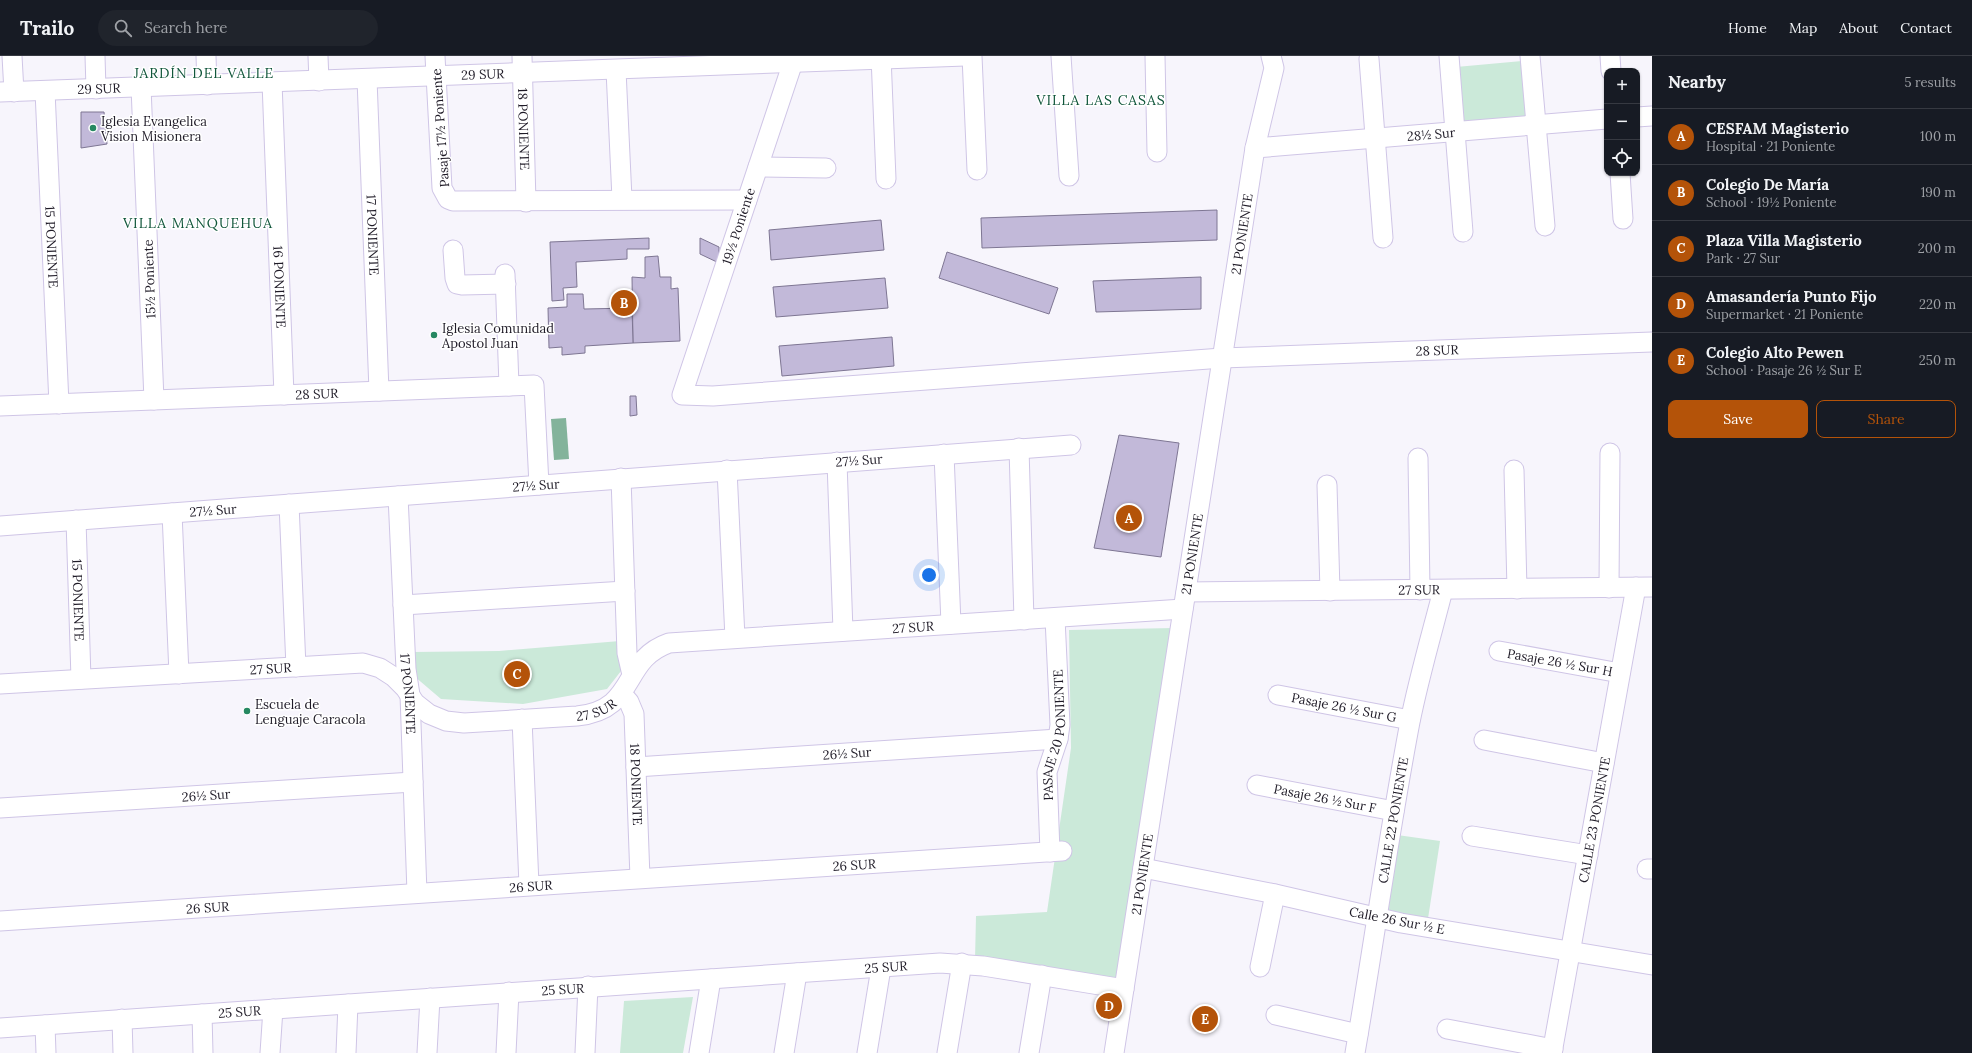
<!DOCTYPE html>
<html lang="en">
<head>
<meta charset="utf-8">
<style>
	body { margin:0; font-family:Lora,serif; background:#20242c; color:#f1f3f6 }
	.controls { position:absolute; right:12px; top:12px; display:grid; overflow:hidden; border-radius:8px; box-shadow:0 1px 3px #0004 }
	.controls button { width:36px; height:36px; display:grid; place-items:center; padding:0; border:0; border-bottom:1px solid #363941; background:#171b24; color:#f1f3f6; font:20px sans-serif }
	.you { position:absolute; left:929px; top:519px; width:14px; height:14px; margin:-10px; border:3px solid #fff; border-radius:50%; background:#1a73e8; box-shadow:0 0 0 6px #1a73e833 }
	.badge { display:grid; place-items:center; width:26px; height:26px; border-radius:50%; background:#b45309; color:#fff; font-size:13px; font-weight:700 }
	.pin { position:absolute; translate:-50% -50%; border:2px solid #fff; box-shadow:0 1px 4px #0006 }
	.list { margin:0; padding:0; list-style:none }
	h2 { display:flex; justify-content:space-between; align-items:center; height:52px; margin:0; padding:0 16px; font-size:17px }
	h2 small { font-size:13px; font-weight:400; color:#9ea1a6 }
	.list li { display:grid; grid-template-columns:26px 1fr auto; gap:12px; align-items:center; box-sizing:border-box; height:56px; padding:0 16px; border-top:1px solid #363941 }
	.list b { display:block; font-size:15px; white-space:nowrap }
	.list p { margin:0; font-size:13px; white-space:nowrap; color:#9ea1a6 }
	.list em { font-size:13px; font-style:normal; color:#9ea1a6 }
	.actions { display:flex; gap:8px; padding:12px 16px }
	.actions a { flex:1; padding:9px 0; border:1px solid #b45309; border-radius:8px; text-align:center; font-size:14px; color:#b45309 }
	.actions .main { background:#b45309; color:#fff }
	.icon { flex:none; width:22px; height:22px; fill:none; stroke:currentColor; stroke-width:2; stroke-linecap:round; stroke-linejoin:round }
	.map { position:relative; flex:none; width:1652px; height:997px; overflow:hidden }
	header { display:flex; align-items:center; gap:24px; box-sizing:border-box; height:56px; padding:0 20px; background:#171b24; border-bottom:1px solid #363941 }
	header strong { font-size:19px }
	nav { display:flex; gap:22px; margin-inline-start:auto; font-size:14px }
	.search { width:280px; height:36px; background:#20242c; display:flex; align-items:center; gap:10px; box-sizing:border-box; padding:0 14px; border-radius:22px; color:#9ea1a6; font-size:15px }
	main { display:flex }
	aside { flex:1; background:#171b24 }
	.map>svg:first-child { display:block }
	.green { fill:#cbe9d9 }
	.water { fill:#83b39b }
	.building { fill:#c2b9d9; stroke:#7e7693 }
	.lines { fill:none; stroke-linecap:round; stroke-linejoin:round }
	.minor-casing { stroke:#cfc5e6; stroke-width:21 }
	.minor { stroke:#fff; stroke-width:19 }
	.poi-dot { fill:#268861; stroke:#fff; stroke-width:1.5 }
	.labels { text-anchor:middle; stroke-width:3; stroke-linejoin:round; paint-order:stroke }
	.street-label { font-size:13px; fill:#1f1b27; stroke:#fff }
	.poi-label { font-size:13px; fill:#1f1b27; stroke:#fff; text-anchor:start }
	.neighbourhood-label { font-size:14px; letter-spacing:1px; fill:#11563b; stroke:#fff }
</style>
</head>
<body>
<header>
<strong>Trailo</strong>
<div class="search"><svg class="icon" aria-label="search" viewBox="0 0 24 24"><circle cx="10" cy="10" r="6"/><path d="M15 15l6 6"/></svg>Search here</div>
<nav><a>Home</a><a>Map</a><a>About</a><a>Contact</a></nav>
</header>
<main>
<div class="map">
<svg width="1652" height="997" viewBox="0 0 1652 997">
	<rect width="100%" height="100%" fill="#f7f5fc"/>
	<!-- green -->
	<g class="green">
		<path d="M 1522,5 L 1526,63 L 1462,68 L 1456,11 Z"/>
		<path d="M 1174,572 L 1117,923 L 975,904 L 976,860 L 1047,856 L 1071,692 L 1069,574 Z"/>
		<path d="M 620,585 L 621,615 L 607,633 L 523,648 L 441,643 L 414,620 L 413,596 L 499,595 Z"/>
		<path d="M 1390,778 L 1440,785 L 1427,869 L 1380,861 Z"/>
		<path d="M 693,941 L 683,997 L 620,997 L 624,945 Z"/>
	</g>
	<!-- water -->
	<path class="water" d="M 566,362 L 569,403 L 554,404 L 551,363 Z"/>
	<!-- building -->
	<g class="building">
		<path d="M 81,56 L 104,56 L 107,88 L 81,92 Z"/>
		<path d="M 1217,154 L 1217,184 L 982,192 L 981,162 Z"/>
		<path d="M 881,164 L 884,194 L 771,204 L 769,174 Z"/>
		<path d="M 649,182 L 649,193 L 627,193 L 627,203 L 576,206 L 577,231 L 563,232 L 564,244 L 552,245 L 550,186 Z"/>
		<path d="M 700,182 L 719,191 L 719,207 L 700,198 Z"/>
		<path d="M 947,196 L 1058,232 L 1049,258 L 939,222 Z"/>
		<path d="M 658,200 L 660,221 L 671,221 L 671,233 L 678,232 L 680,285 L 633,287 L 632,221 L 645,222 L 645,201 Z"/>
		<path d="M 1201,221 L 1201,253 L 1096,256 L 1093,225 Z"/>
		<path d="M 885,222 L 888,252 L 776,261 L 773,231 Z"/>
		<path d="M 567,238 L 583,238 L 584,253 L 632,252 L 633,287 L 585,290 L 585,297 L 562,299 L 562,291 L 549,292 L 548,252 L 567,251 Z"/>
		<path d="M 892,281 L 894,310 L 782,320 L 779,290 Z"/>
		<path d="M 630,340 L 636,340 L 637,359 L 630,360 Z"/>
		<path d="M 1119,379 L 1179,387 L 1161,501 L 1094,492 Z"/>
	</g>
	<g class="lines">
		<!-- minor casing -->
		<g class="minor-casing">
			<g id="minor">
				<path d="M 12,0 L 14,36"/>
				<path d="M 95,0 L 96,33"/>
				<path d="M 206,0 L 207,29"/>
				<path d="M 318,0 L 319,25"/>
				<path d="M 435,0 L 442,132 L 448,143 L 453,145 L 747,144"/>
				<path id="s1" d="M 522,0 L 526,146"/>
				<path id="s2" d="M 795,0 L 682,339 L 713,340 L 1222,302 L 1652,286"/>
				<path d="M 881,0 L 886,123"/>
				<path d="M 972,0 L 977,114"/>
				<path d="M 1061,0 L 1069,120"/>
				<path d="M 1155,0 L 1157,96"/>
				<path d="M 1449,0 L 1463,176"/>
				<path d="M 1530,0 L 1545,170"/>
				<path d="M 1610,0 L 1611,15"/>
				<path d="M 1369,3 L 1383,182"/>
				<path d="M 616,14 L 622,143"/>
				<path id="s3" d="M 367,23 L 379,335"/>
				<path id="s4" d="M 272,26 L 284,339"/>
				<path d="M 141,31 L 154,344"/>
				<path id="s5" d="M 45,35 L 59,348"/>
				<path id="s6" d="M 0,36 L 965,0"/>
				<path d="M 1637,61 L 1652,60"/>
				<path d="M 1255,92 L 1607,63"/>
				<path d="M 758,111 L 826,112"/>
				<path d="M 1620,117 L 1623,163"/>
				<path d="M 453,194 L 455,222 L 457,228 L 462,229 L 506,228"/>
				<path d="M 505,218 L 509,330"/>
				<path id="s7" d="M 0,350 L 534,329 L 539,429"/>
				<path d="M 1019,392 L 1024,564"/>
				<path d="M 944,398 L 951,568"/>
				<path d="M 1418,402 L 1420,534"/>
				<path d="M 837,406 L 843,575"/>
				<path d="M 727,414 L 735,582"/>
				<path d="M 1514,414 L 1517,533"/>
				<path d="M 621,422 L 627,597 L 632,619"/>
				<path d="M 1327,429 L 1330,535"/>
				<path id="s8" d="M 398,440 L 406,613 L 410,639 L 417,837"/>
				<path d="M 289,448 L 296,611"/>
				<path d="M 172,457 L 179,618"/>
				<path id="s9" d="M 76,464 L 81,623"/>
				<path d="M 0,470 L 1071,389"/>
				<path d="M 1609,532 L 1610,397"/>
				<path id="s10" d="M 1186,536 L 1652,531"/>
				<path d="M 403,549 L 625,535"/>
				<path d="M 1499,595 L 1620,617"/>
				<path id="s11" d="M 0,628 L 363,607 L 380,612 L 394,621 L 405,632 L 415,647 L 429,658 L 446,665 L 464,667 L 577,660 C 638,654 620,604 669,587 L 1183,553"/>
				<path id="s12" d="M 622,638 L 629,646 L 634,658 L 640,822"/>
				<path d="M 1278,639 L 1410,664"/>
				<path d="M 522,663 L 529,829"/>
				<path d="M 1484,684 L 1604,707"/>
				<path d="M 636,711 L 1058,683"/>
				<path d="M 1257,729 L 1394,755"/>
				<path d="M 0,752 L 413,726"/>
				<path d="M 1472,780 L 1588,799"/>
				<path id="s13" d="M 1050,796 L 1047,716 L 1058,683 L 1060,669 L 1055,562"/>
				<path d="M 1143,812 L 1275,838 L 1401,867 L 1652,909"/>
				<path d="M 1647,813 L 1652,813"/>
				<path id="s14" d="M 0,865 L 1062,795"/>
				<path d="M 1260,911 L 1275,838"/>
				<path d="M 202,958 L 203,997"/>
				<path d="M 1276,959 L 1358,978"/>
				<path d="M 122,963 L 123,997"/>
				<path d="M 45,969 L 46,997"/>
				<path id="s15" d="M 0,972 L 940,907 L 983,910 L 1124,933"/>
				<path d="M 1447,973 L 1553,993"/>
				<path d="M 270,997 L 273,953"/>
				<path d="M 346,997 L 348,948"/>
				<path d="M 427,997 L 430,942"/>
				<path d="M 506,997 L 509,936"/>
				<path d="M 585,997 L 588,930"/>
				<path d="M 699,997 L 711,923"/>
				<path d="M 784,997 L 797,917"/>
				<path d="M 867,997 L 881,912"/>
				<path d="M 947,997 L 962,907"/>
				<path d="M 1029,997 L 1042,919"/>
				<path id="s16" d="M 1114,997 L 1255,92 L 1274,12 L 1271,0"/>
				<path id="s17" d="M 1355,997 C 1374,887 1389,776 1410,666 C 1419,621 1432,577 1443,534"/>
				<path id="s18" d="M 1552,997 L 1636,531"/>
			</g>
		</g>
		<!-- minor -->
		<use href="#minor" class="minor"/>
	</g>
	<!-- markers -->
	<g class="poi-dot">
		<circle cx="93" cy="72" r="4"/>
		<circle cx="434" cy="279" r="4"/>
		<circle cx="247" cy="655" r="4"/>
	</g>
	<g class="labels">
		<!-- street labels -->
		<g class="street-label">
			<text dy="5" stroke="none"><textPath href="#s6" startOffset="483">29 SUR</textPath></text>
			<text dy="5" stroke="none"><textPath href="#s6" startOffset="99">29 SUR</textPath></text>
			<text transform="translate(440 72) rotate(-94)" y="5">Pasaje 17½ Poniente</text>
			<text dy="5" stroke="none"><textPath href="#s1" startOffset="73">18 PONIENTE</textPath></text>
			<text transform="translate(1431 78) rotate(-5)" y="5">28½ Sur</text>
			<text transform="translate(738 170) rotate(-72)" y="5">19½ Poniente</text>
			<text dy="5" stroke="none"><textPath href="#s16" startOffset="829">21 PONIENTE</textPath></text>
			<text dy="5" stroke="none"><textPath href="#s3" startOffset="156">17 PONIENTE</textPath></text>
			<text dy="5" stroke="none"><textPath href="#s5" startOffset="156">15 PONIENTE</textPath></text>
			<text transform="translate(149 223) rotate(-92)" y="5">15½ Poniente</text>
			<text dy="5" stroke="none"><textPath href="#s4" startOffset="205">16 PONIENTE</textPath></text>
			<text dy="5" stroke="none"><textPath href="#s2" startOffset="1114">28 SUR</textPath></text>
			<text dy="5" stroke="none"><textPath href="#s7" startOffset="317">28 SUR</textPath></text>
			<text transform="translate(859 404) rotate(-4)" y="5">27½ Sur</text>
			<text transform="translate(536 429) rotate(-4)" y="5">27½ Sur</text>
			<text transform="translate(213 454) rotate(-4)" y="5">27½ Sur</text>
			<text dy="5" stroke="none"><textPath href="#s16" startOffset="505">21 PONIENTE</textPath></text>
			<text dy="5" stroke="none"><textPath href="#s10" startOffset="233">27 SUR</textPath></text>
			<text dy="5" stroke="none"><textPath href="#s9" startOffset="80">15 PONIENTE</textPath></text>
			<text dy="5" stroke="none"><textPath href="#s11" startOffset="966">27 SUR</textPath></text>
			<text transform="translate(1560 606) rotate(10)" y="5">Pasaje 26 ½ Sur H</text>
			<text dy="5" stroke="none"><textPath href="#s11" startOffset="271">27 SUR</textPath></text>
			<text dy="5" stroke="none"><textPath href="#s8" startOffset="198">17 PONIENTE</textPath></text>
			<text dy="5" stroke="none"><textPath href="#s11" startOffset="619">27 SUR</textPath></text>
			<text transform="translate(1344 651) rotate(11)" y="5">Pasaje 26 ½ Sur G</text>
			<text dy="5" stroke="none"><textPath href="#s13" startOffset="118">PASAJE 20 PONIENTE</textPath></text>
			<text transform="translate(847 697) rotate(-4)" y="5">26½ Sur</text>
			<text dy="5" stroke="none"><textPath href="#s12" startOffset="94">18 PONIENTE</textPath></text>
			<text transform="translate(206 739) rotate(-4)" y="5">26½ Sur</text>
			<text transform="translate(1325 742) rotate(11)" y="5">Pasaje 26 ½ Sur F</text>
			<text dy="5" stroke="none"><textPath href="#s17" startOffset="236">CALLE 22 PONIENTE</textPath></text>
			<text dy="5" stroke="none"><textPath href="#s18" startOffset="237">CALLE 23 PONIENTE</textPath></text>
			<text dy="5" stroke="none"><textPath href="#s14" startOffset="856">26 SUR</textPath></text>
			<text dy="5" stroke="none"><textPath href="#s16" startOffset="181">21 PONIENTE</textPath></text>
			<text dy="5" stroke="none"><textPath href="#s14" startOffset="532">26 SUR</textPath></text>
			<text dy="5" stroke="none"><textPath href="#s14" startOffset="208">26 SUR</textPath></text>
			<text transform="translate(1397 864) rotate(11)" y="5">Calle 26 Sur ½ E</text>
			<text dy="5" stroke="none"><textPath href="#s15" startOffset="888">25 SUR</textPath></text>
			<text dy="5" stroke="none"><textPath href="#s15" startOffset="564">25 SUR</textPath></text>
			<text dy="5" stroke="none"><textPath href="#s15" startOffset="240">25 SUR</textPath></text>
		</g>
		<!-- poi labels -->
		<g class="poi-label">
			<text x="101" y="70">Iglesia Evangelica<tspan x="101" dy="15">Vision Misionera</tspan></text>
			<text x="442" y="277">Iglesia Comunidad<tspan x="442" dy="15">Apostol Juan</tspan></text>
			<text x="255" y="653">Escuela de<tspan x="255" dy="15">Lenguaje Caracola</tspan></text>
		</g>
		<!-- neighbourhood labels -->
		<g class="neighbourhood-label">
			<text x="204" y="22">JARDÍN DEL VALLE</text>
			<text x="1101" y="49">VILLA LAS CASAS</text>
			<text x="198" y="172">VILLA MANQUEHUA</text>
		</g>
	</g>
</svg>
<div class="controls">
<button>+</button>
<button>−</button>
<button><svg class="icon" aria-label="locate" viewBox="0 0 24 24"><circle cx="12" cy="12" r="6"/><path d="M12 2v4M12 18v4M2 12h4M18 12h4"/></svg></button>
</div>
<div class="you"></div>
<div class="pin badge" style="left:1129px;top:462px">A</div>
<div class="pin badge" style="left:624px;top:247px">B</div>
<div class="pin badge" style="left:517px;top:618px">C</div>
<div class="pin badge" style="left:1109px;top:950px">D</div>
<div class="pin badge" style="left:1205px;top:963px">E</div>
</div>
<aside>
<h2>Nearby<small>5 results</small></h2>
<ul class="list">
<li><span class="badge">A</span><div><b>CESFAM Magisterio</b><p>Hospital · 21 Poniente</p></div><em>100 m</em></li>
<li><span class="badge">B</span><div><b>Colegio De María</b><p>School · 19½ Poniente</p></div><em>190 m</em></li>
<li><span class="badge">C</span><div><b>Plaza Villa Magisterio</b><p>Park · 27 Sur</p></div><em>200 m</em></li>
<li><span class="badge">D</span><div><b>Amasandería Punto Fijo</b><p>Supermarket · 21 Poniente</p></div><em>220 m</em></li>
<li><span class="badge">E</span><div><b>Colegio Alto Pewen</b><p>School · Pasaje 26 ½ Sur E</p></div><em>250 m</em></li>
</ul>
<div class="actions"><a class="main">Save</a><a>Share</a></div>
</aside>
</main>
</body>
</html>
